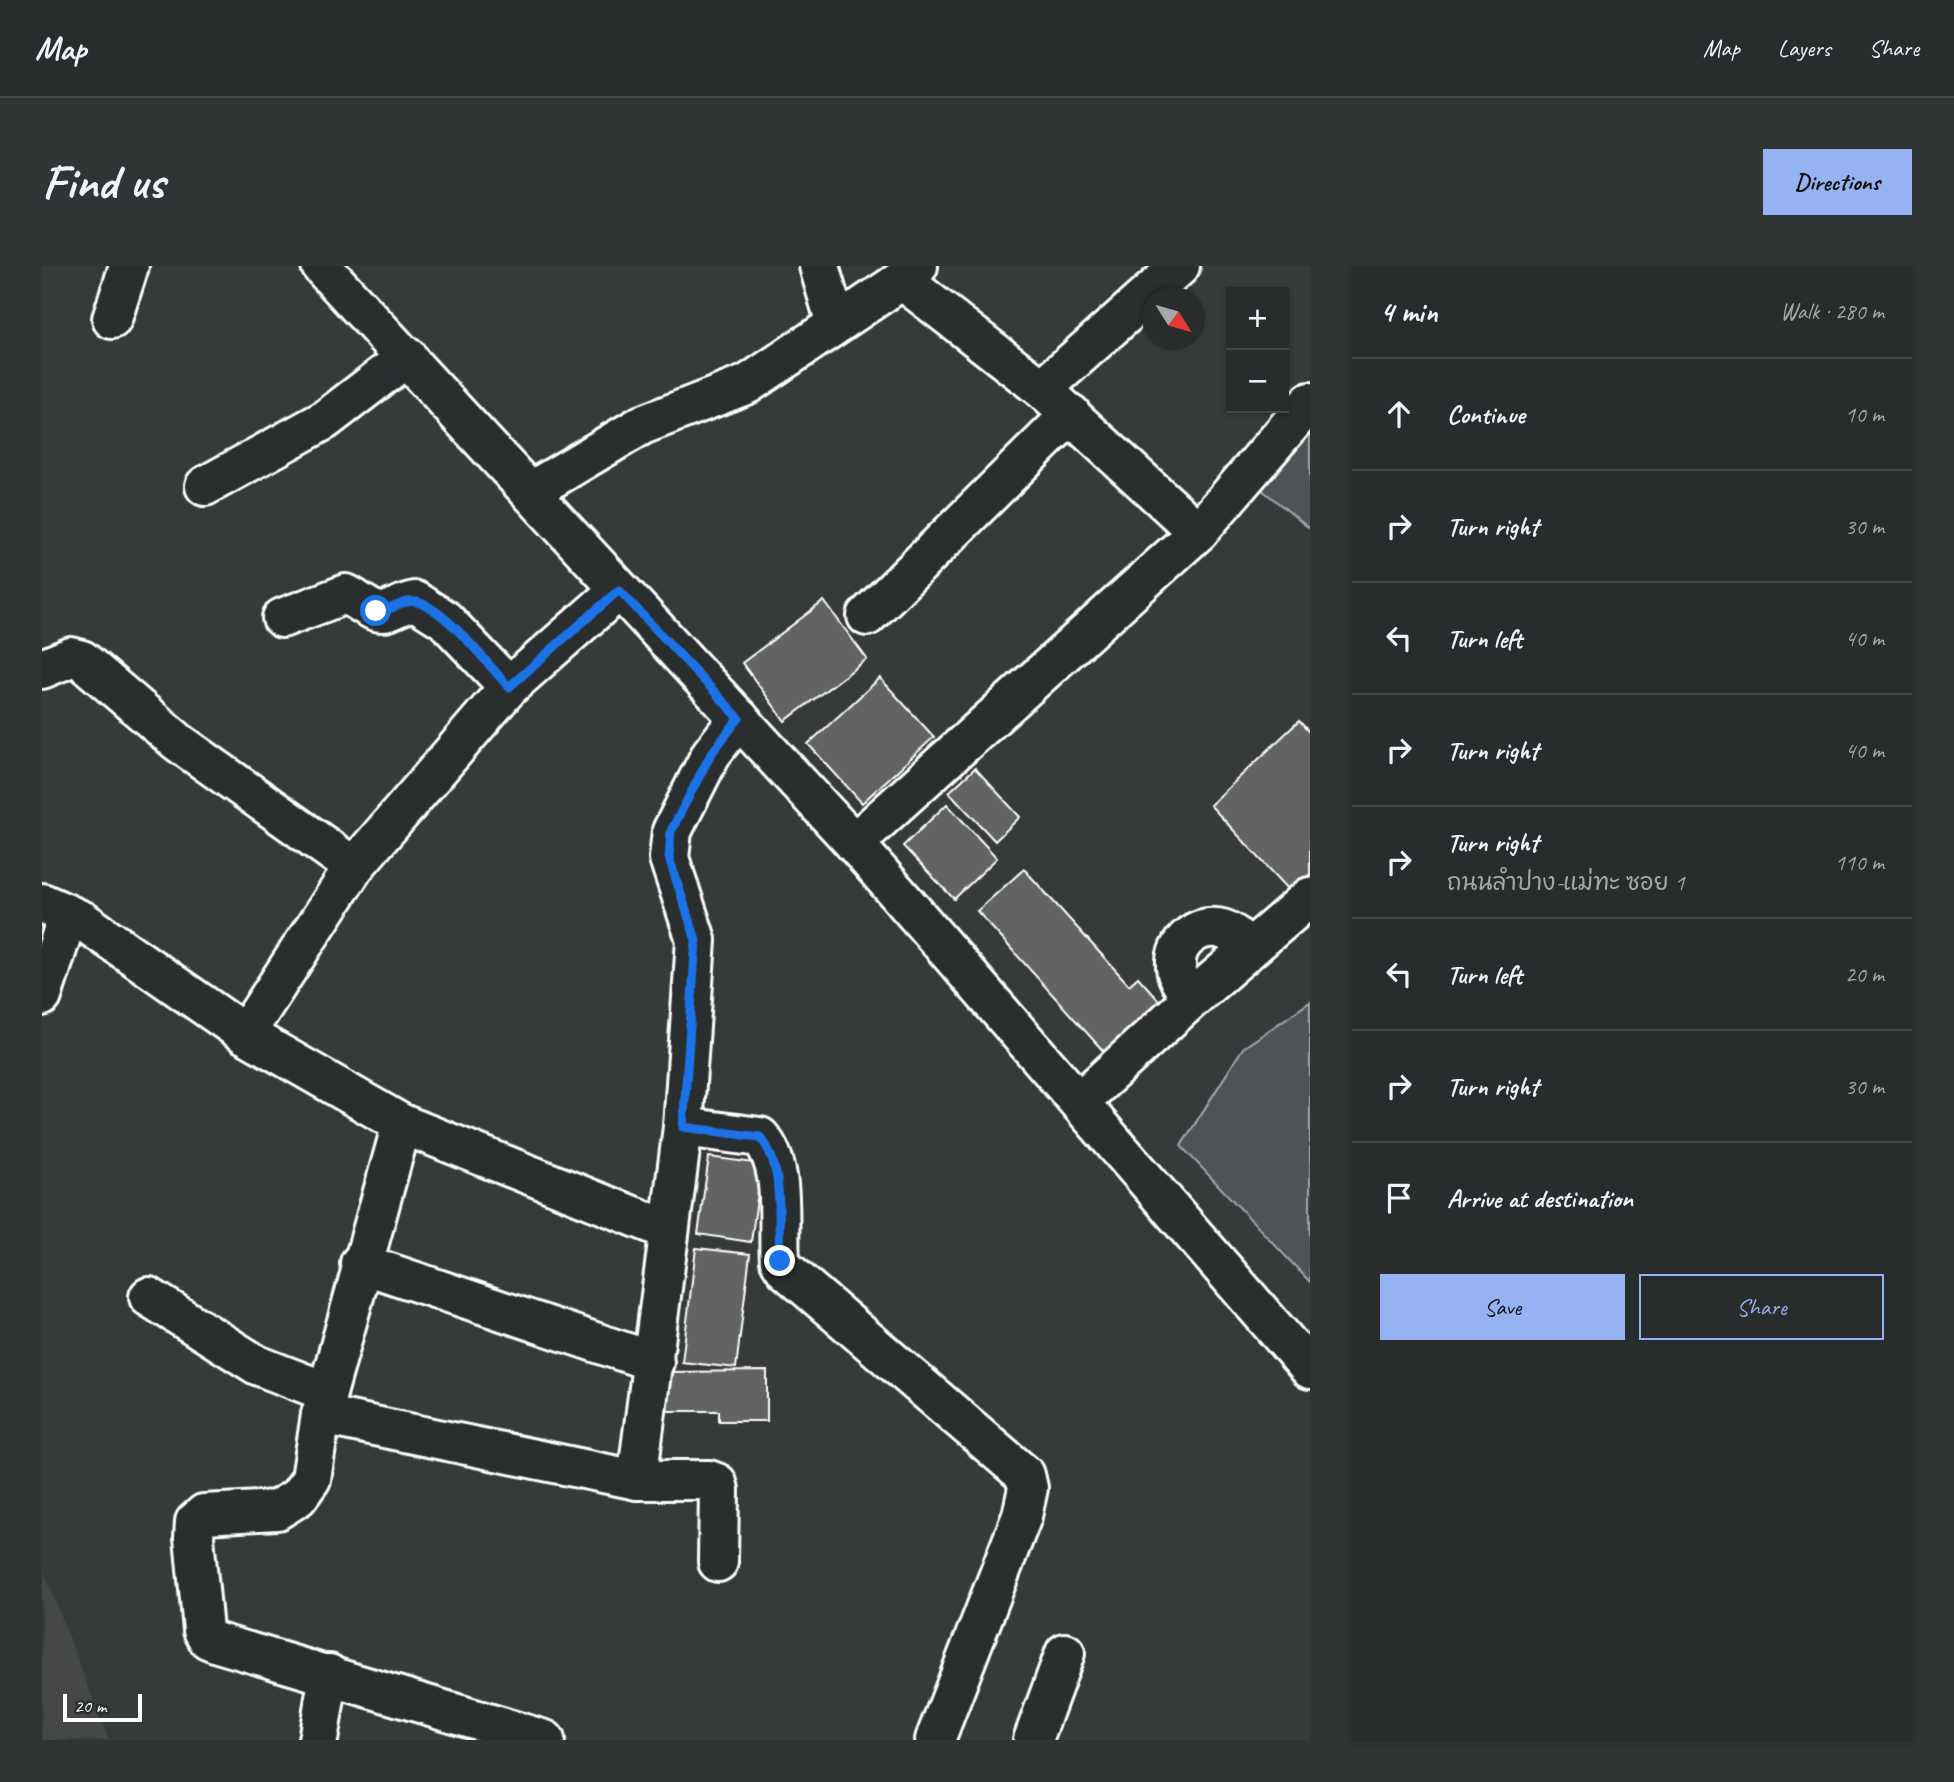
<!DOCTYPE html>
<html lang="en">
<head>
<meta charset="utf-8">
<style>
	body { margin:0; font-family:Caveat,"Playpen Sans Thai",sans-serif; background:#313434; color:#f1f3f6 }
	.controls { position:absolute; right:21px; top:21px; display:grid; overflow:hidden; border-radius:0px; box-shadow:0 2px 5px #0004 }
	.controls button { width:63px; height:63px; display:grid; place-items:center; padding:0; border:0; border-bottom:2px solid #454848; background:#292c2c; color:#f1f3f6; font:35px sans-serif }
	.compass { position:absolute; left:1100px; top:21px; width:63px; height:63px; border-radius:50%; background:#292c2c; box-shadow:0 2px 5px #0004; rotate:127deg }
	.scale { position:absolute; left:21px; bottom:18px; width:79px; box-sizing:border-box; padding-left:7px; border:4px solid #fff; border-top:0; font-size:19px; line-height:24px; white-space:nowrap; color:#fff; -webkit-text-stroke:5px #2a2d2e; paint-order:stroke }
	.stop { position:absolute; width:21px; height:21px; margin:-16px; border:5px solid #1a73e8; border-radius:50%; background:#fff }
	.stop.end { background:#1a73e8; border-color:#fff; box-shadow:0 2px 7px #0008 }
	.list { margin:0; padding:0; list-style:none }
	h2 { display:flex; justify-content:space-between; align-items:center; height:91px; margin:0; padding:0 28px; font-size:30px }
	h2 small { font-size:23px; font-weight:400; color:#a5a7a9 }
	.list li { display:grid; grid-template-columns:46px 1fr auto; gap:21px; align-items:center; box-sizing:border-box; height:112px; padding:0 28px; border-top:2px solid #454848 }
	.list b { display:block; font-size:26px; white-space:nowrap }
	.list p { margin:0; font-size:23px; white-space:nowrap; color:#a5a7a9 }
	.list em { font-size:23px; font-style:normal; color:#a5a7a9 }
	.actions { display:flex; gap:14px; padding:21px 28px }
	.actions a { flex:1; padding:16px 0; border:2px solid #95b2f1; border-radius:0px; text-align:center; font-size:24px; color:#95b2f1 }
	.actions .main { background:#95b2f1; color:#111 }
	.icon { flex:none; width:38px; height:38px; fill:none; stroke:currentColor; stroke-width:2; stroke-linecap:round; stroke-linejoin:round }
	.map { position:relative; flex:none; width:1268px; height:1474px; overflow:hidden; border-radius:0px }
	header { display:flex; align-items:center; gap:42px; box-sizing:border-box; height:98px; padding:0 35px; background:#292c2c; border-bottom:2px solid #454848 }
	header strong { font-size:33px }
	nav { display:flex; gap:38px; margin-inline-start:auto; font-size:24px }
	.intro { display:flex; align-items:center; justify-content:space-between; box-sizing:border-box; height:168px; padding:0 42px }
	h1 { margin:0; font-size:49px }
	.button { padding:18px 32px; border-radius:0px; background:#95b2f1; color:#111; font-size:24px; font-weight:700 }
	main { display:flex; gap:42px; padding:0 42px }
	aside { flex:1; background:#292c2c; border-radius:0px; box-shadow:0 2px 5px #0004 }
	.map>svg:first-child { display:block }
	.built { fill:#444748 }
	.green { fill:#505354; stroke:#a8a9aa; stroke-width:2 }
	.building { fill:#636465; stroke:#fff; stroke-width:2 }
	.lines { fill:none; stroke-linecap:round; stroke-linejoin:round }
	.minor-casing { stroke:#fff; stroke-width:44 }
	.major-casing { stroke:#fff; stroke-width:44 }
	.minor { stroke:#2a2d2e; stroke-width:38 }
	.major { stroke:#2a2d2e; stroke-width:38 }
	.route { stroke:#1a73e8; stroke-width:9 }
</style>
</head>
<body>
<header>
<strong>Map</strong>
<nav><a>Map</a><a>Layers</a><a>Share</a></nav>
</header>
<div class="intro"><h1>Find us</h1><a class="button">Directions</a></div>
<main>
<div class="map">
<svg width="1268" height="1474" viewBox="0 0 1268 1474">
	<rect width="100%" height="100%" fill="#373a3b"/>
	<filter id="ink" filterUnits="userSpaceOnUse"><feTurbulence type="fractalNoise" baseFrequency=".0143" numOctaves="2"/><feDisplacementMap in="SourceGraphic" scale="14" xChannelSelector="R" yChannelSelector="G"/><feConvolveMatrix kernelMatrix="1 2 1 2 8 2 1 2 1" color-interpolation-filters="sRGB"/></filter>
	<g filter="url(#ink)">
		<!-- built -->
		<path class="built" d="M 0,1300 L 40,1405 L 67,1474 L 0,1474 Z"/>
		<!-- green -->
		<g class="green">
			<path d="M 1268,146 L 1268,263 L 1197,205 Z"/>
			<path d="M 1268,736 L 1268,1016 L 1139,880 L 1201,782 Z"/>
		</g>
		<!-- building -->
		<g class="building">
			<path d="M 782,335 L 825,393 L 743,455 L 700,397 Z"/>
			<path d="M 838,412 L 892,471 L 820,537 L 766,478 Z"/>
			<path d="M 1257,455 L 1268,467 L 1268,608 L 1249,626 L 1168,539 Z"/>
			<path d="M 933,502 L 978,551 L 953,575 L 907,526 Z"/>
			<path d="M 905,538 L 955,592 L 912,633 L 861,580 Z"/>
			<path d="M 982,603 L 1087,719 L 1096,711 L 1120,738 L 1064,788 L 935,645 Z"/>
			<path d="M 667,891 L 720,898 L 709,976 L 656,968 Z"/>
			<path d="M 654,982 L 708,988 L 694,1102 L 640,1096 Z"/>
			<path d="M 725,1105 L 725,1155 L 677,1155 L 677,1145 L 624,1145 L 624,1106 Z"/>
		</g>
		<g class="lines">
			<!-- minor casing -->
			<g class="minor-casing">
				<g id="minor">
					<path d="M 777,0 L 794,58"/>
					<path d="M 860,14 L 1000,123 L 1156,266"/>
					<path d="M 70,53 L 87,0"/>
					<path d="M 1000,123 L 1138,0"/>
					<path d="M 163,220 L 283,154 L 365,91"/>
					<path d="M 489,225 L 600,159 L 706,118 L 860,14 L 876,0"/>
					<path d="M 825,350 L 1029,148"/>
					<path d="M 240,352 L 304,328 C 317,334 332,350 346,345 C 356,341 362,337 373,335 L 403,354 L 467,421"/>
					<path d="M 0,403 L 29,391 L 40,394 L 136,476 L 312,601"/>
					<path d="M 812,577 L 1156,266 L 1268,136"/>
					<path d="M 0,637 L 41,655 L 203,768 L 360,858 L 626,964"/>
					<path d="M 0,730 L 26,649"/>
					<path d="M 1152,731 C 1100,688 1173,628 1205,685"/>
					<path d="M 203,768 L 312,601 L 467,421 L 577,324"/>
					<path d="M 1037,836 L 1152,731 L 1268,631"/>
					<path d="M 360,858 L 279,1149 L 269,1213 L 256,1231 L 235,1244 L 162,1248 L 153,1256 L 152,1272 L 161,1364 L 166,1373 L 176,1377 L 503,1474"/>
					<path d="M 641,861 L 718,871 C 745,901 735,956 738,995 L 744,1004 L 983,1209 L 986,1222 L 980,1250 L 893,1474"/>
					<path d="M 318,997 L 612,1096"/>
					<path d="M 107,1031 L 215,1099 L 285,1126"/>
					<path d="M 279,1149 L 595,1214 L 667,1214 L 675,1217 L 677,1224 L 676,1296"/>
					<path d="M 595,1214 L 641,861 L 654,674 L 627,592 L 630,565 L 669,488 L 697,452"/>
					<path d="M 276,1474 L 287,1408"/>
					<path d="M 991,1474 L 1023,1387"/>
				</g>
			</g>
			<!-- major casing -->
			<g class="major-casing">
				<path id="major" d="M 279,0 L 812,577 L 1268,1103"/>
			</g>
			<!-- minor -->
			<use href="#minor" class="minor"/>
			<!-- major -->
			<use href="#major" class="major"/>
		</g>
	</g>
	<g class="lines" filter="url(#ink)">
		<!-- route -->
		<path class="route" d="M 334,345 C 349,346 360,333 375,336 C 403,342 446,399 467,421 L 577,324 L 697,452 L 669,488 L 629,565 L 627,592 L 654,674 L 641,861 L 718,871 C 744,901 735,956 738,995"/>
	</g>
</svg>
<div class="controls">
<button>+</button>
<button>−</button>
</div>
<svg class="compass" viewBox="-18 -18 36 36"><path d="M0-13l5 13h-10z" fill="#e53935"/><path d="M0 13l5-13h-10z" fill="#a5a7a9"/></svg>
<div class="scale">20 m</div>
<div class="stop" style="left:334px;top:345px"></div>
<div class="stop end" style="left:738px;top:995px"></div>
</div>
<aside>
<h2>4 min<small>Walk · 280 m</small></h2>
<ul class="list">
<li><svg class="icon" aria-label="ahead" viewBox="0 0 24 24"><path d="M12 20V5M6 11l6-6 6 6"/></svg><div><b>Continue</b></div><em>10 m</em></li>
<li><svg class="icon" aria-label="right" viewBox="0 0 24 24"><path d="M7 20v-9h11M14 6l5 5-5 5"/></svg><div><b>Turn right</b></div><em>30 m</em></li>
<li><svg class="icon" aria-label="left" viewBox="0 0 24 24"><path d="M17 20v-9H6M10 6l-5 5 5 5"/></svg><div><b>Turn left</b></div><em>40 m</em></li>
<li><svg class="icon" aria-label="right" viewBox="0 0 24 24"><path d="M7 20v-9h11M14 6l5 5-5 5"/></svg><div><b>Turn right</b></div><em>40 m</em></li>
<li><svg class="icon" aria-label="right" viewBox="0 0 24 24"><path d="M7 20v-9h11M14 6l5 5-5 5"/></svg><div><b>Turn right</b><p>ถนนลำปาง-แม่ทะ ซอย 1</p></div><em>110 m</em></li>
<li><svg class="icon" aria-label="left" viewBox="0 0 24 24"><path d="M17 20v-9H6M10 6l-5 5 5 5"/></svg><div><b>Turn left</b></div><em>20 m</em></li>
<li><svg class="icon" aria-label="right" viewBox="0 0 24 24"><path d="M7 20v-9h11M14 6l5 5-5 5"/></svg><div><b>Turn right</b></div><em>30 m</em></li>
<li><svg class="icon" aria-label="arrive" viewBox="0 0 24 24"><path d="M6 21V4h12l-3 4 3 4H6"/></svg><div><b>Arrive at destination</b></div></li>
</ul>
<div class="actions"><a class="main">Save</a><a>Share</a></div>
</aside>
</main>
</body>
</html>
